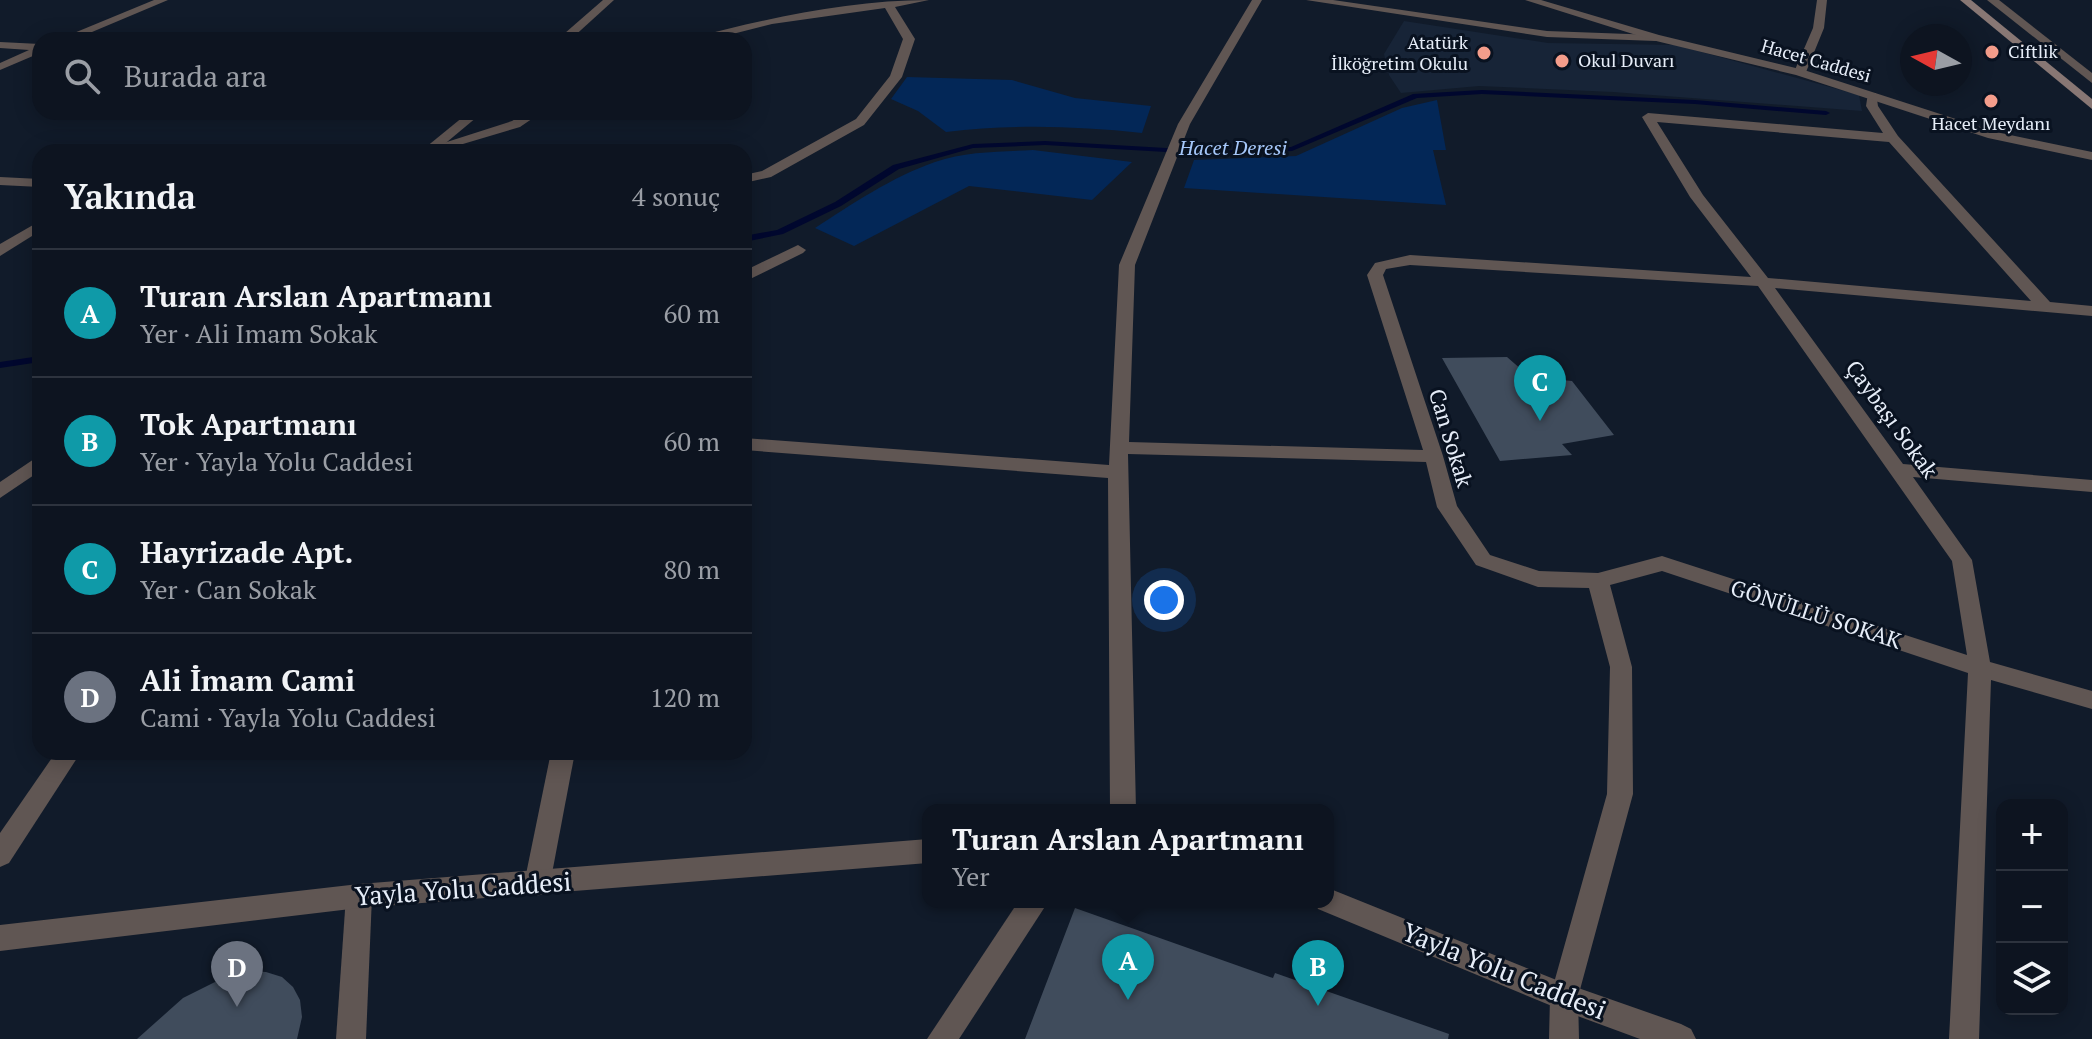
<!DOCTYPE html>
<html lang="tr">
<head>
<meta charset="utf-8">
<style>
	body { margin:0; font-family:"PT Serif",serif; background:#161d29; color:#f1f3f6 }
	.controls { position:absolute; right:24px; bottom:24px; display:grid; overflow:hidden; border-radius:16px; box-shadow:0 4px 20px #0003 }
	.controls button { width:72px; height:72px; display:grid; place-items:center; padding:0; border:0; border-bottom:2px solid #2d333e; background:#0d1420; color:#f1f3f6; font:40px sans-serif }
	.compass { position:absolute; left:1900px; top:24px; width:72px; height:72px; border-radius:50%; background:#0d1420; box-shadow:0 4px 20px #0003; rotate:278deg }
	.you { position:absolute; left:1164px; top:600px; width:28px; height:28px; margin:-20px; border:6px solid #fff; border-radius:50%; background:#1a73e8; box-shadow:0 0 0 12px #1a73e833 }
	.badge { display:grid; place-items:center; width:52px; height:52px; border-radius:50%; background:#2563eb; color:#fff; font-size:26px; font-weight:700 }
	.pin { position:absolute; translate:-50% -66px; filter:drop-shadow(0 2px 4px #0008) }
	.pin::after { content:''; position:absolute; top:42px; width:28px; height:24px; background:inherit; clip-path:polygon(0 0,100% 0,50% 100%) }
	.popup { position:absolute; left:922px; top:804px; width:412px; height:104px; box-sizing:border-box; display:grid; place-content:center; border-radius:16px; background:#0d1420; filter:drop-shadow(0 2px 6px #0005); font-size:26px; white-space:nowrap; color:#9a9ea5 }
	.popup b { font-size:30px; color:#f1f3f6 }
	.popup::after { content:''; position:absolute; left:50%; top:100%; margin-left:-16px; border:16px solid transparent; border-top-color:#0d1420 }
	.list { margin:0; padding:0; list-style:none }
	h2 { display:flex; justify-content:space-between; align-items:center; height:104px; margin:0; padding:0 32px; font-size:34px }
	h2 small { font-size:26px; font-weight:400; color:#9a9ea5 }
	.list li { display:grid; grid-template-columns:52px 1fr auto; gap:24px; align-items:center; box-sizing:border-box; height:128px; padding:0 32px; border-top:2px solid #2d333e }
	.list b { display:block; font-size:30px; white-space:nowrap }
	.list p { margin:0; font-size:26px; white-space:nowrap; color:#9a9ea5 }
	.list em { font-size:26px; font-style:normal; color:#9a9ea5 }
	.icon { flex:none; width:44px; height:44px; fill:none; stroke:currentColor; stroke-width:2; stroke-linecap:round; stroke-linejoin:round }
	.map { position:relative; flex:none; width:2092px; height:1039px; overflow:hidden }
	.search { position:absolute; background:#0d1420; box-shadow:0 4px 20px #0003; left:32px; top:32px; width:720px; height:88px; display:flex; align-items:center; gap:20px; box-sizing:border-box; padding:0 28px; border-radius:24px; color:#9a9ea5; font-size:30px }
	.panel { position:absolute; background:#0d1420; box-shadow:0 4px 20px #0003; left:32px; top:144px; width:720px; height:616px; border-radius:24px }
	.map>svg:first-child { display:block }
	.built { fill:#172437 }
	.green { fill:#032757 }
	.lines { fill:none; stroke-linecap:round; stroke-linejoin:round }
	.stream { fill:#00072e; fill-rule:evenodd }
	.building { fill:#404c5c }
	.minor { fill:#605653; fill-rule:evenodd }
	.tertiary { fill:#605653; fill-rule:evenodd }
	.secondary { fill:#887774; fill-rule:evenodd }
	.poi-dot { fill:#f49d8b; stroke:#091220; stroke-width:3 }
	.labels { text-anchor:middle; stroke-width:6; stroke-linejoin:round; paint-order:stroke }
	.far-poi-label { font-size:18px; fill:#e6edf8; stroke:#091220; text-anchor:start }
	.far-street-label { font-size:18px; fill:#e6edf8; stroke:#091220 }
	.far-water-label { font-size:20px; font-style:italic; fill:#a6c8fa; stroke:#091220 }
	.street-label { font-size:22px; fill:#e6edf8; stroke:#091220 }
	.near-street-label { font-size:26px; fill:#e6edf8; stroke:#091220 }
</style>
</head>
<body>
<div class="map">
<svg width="2092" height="1039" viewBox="0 0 2092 1039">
	<rect width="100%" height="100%" fill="#111b2a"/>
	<!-- built -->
	<path class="built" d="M 1404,21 L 1548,43 L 1676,45 L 1859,95 L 1862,111 L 1613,92 L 1479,86 L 1401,93 L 1389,75 L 1384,54 Z"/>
	<!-- green -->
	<g class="green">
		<path d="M 907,77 L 1012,80 L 1075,98 L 1151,106 L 1142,133 C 1076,126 1013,124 946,132 L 918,111 L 891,99 Z"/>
		<path d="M 1437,100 L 1446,150 L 1433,150 L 1446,205 L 1184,188 L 1194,160 L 1296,156 L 1402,108 Z"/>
		<path d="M 1033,150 L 1132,162 L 1092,200 L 969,186 L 854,246 L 815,228 C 852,204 892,177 935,162 C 966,151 1001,152 1033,150 Z"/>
	</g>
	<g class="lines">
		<!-- stream -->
		<g class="stream">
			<path d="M 1482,90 L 1695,100 L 1826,111 L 1830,113 L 1826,115 L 1695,104 L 1482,94 L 1417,98 L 1292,151 L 1218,155 L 1045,145 L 973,148 L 899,169 L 841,206 L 783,234 L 744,242 L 744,236 L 777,230 L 835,202 L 893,165 L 973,144 L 1045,141 L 1218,151 L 1291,147 L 1413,94 Z"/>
			<path d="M 40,356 L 40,362 L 0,368 L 0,362 Z"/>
		</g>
	</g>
	<!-- building -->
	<g class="building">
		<path d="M 1507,357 L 1530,377 L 1572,381 L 1614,435 L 1562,444 L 1572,455 L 1500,461 L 1442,358 Z"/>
		<path d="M 1075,908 L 1273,978 L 1275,973 L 1449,1034 L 1448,1039 L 1025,1039 Z"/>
		<path d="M 247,971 L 266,972 L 282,977 L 293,987 L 300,1000 L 302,1017 L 297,1039 L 137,1039 L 183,998 L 227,976 Z"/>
	</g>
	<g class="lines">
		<!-- minor -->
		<g class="minor">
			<path d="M 154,0 L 168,0 L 73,40 L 57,40 Z"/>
			<path d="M 929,0 L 895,7 L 915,39 L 902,77 L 864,125 L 771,177 L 744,183 L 744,175 L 762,171 L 856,119 L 890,76 L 903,39 L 885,8 L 772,24 L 709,40 L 689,40 L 691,38 C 769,18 850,0 929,0 Z"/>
			<path d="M 1252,0 L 1262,0 L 1190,124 L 1135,265 L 1129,442 L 1423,450 L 1367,275 L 1375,263 L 1410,255 L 1751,277 L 1690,197 L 1642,117 L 1648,113 L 1883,133 L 1866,106 L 1868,93 L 1876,93 L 1878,106 L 1898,136 L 2050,302 L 2092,306 L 2092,316 L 1775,288 L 1903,464 L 2092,480 L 2092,492 L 1913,477 L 1972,560 L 1990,662 L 2092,691 L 2092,709 L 1991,680 L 1979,1039 L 1949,1039 L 1968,673 L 1662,571 L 1610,585 L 1632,667 L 1633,794 L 1578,997 L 1579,1039 L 1549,1039 L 1550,997 L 1607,794 L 1610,667 L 1589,588 L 1538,587 L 1476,565 L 1437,507 L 1426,462 L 1128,454 L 1136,810 L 1110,810 L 1108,478 L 744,450 L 744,438 L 1109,465 L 1119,265 L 1178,124 ZM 1657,122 L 1889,142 L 2031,301 L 1768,278 L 1703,195 ZM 1410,265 L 1758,286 L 1952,561 L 1967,655 L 1662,556 L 1598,573 L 1539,571 L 1490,555 L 1457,506 L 1443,456 L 1383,275 L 1386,269 Z"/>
			<path d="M 1306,0 L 1333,0 L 1547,31 L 1656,35 L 1662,38 L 1656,41 L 1547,37 Z"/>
			<path d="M 1817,0 L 1827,0 L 1824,28 L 1806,72 L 1796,74 L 1794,72 L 1813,28 Z"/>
			<path d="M 1987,0 L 1999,0 L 2092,73 L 2092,83 Z"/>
			<path d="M 0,42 L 40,44 L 40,53 L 0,70 L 0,63 L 29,50 L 0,48 Z"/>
			<path d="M 527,112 L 542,112 L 520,127 L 436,152 L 425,149 L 512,121 Z"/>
			<path d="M 0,177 L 40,179 L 40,187 L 0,185 Z"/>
			<path d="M 40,221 L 40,231 L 0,256 L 0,244 Z"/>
			<path d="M 798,245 L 806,250 L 803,253 L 744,282 L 744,271 Z"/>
			<path d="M 56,752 L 81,752 L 9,863 L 0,867 L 0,833 Z"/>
			<path d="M 551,752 L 575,752 L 550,884 L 546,893 L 537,896 L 528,893 L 524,884 Z"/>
			<path d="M 359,884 L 369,887 L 372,896 L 366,1039 L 336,1039 L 346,896 L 349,887 Z"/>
			<path d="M 1018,902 L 1048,902 L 959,1039 L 927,1039 Z"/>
		</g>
		<!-- tertiary -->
		<g class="tertiary">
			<path d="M 603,0 L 614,0 L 570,40 L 557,40 Z"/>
			<path d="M 1525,0 L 1541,0 L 1659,35 L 1804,70 L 1996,132 L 2092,152 L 2092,160 L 1988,138 L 1796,75 L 1652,40 Z"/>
			<path d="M 469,112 L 483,112 L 435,152 L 420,152 Z"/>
			<path d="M 40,455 L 40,471 L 0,498 L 0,482 Z"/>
			<path d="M 928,839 L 928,863 L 359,908 L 0,951 L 0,925 L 359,884 Z"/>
			<path d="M 1328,888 L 1564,983 L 1681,1024 L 1691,1029 L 1696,1039 L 1640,1039 L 1564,1011 L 1318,909 L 1315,902 L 1328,902 Z"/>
		</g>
		<!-- secondary -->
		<path class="secondary" d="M 1960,0 L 1971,0 L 2092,99 L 2092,109 Z"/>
	</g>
	<!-- markers -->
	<g class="poi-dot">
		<circle cx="1992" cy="52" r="8"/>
		<circle cx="1484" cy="53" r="8"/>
		<circle cx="1562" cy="61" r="8"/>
		<circle cx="1991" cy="101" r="8"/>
	</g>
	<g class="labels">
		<!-- far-poi labels -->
		<g class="far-poi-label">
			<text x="1468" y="49" text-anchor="end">Atatürk<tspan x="1468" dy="21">İlköğretim Okulu</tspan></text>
			<text x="2008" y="58">Ciftlik</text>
			<text x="1578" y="67">Okul Duvarı</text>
			<text x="1991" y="130" text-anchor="middle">Hacet Meydanı</text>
		</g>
		<!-- far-street labels -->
		<g class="far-street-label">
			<text transform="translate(1816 61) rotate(16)" y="6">Hacet Caddesi</text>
		</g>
		<!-- far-water labels -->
		<g class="far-water-label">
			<text x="1233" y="155">Hacet Deresi</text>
		</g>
		<!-- street labels -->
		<g class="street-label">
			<text transform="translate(1892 419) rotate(54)" y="8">Çaybaşı Sokak</text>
			<text transform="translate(1451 438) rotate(73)" y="8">Can Sokak</text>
			<text transform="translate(1816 614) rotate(18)" y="8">GÖNÜLLÜ SOKAK</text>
		</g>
		<!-- near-street labels -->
		<g class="near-street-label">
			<text transform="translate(463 889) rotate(-4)" y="9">Yayla Yolu Caddesi</text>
			<text transform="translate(1504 971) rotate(22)" y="9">Yayla Yolu Caddesi</text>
		</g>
	</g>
</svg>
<div class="controls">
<button>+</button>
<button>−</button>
<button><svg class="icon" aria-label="layers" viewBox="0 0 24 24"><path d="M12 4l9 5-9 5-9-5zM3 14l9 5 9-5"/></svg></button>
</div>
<svg class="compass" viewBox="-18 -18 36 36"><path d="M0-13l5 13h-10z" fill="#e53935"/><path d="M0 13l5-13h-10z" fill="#9a9ea5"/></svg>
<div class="you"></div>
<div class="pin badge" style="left:1128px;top:1000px;background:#0f9aa8">A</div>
<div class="popup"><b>Turan Arslan Apartmanı</b>Yer</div>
<div class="pin badge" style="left:1318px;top:1006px;background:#0f9aa8">B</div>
<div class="pin badge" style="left:1540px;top:421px;background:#0f9aa8">C</div>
<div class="pin badge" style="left:237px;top:1007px;background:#6b7280">D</div>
<div class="search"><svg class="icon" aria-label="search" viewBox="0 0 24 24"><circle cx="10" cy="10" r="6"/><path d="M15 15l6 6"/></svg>Burada ara</div>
<section class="panel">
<h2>Yakında<small>4 sonuç</small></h2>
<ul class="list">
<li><span class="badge" style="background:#0f9aa8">A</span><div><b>Turan Arslan Apartmanı</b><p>Yer · Ali Imam Sokak</p></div><em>60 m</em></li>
<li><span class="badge" style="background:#0f9aa8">B</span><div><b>Tok Apartmanı</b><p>Yer · Yayla Yolu Caddesi</p></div><em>60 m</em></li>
<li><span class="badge" style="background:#0f9aa8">C</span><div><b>Hayrizade Apt.</b><p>Yer · Can Sokak</p></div><em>80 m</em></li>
<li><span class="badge" style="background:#6b7280">D</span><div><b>Ali İmam Cami</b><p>Cami · Yayla Yolu Caddesi</p></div><em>120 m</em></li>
</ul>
</section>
</div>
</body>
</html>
